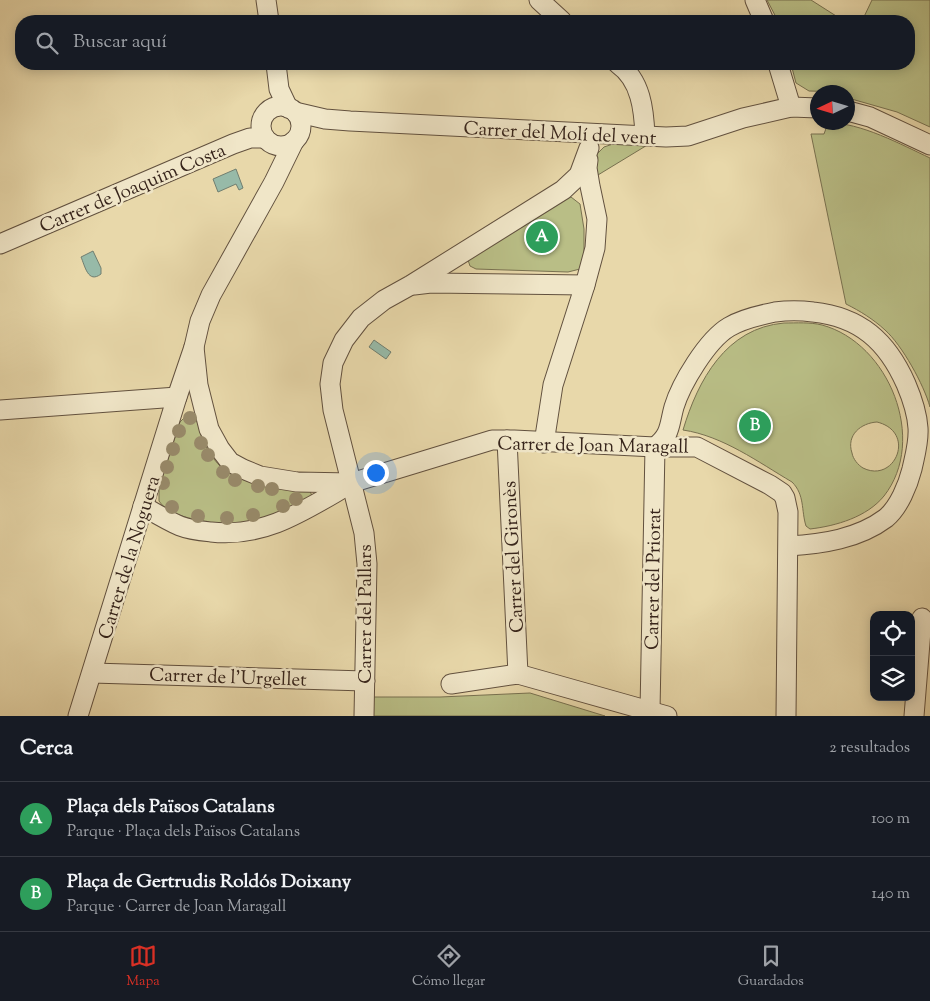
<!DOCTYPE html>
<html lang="es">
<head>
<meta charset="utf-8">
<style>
	body { margin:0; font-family:"Sorts Mill Goudy",serif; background:#20242c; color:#f1f3f6 }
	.controls { position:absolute; right:15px; bottom:15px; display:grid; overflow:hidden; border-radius:10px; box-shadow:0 2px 12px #0003 }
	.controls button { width:45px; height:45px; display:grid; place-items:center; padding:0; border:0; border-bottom:1px solid #363941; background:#171b24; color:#f1f3f6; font:25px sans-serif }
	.compass { position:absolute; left:810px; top:85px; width:45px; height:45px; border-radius:50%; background:#171b24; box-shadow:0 2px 12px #0003; rotate:266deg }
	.you { position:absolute; left:375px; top:472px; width:18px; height:18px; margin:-12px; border:4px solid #fff; border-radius:50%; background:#1a73e8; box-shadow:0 0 0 8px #1a73e833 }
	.badge { display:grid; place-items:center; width:32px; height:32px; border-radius:50%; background:#d93025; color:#fff; font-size:16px; font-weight:700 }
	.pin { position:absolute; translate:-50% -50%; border:2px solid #fff; box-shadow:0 1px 5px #0006 }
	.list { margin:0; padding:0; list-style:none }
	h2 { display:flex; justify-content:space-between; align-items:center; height:65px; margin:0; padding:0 20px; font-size:21px }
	h2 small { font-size:16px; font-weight:400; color:#9ea1a6 }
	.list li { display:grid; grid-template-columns:32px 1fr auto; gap:15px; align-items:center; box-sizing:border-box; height:75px; padding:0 20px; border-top:1px solid #363941 }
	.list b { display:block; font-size:19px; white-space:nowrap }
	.list p { margin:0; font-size:16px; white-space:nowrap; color:#9ea1a6 }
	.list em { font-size:16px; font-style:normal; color:#9ea1a6 }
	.icon { flex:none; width:28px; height:28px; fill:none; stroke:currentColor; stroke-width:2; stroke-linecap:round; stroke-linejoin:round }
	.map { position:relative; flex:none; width:930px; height:716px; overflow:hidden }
	.search { position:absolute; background:#171b24; box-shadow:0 2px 12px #0003; left:15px; right:15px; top:15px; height:55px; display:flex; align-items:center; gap:12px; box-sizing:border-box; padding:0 18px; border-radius:20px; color:#9ea1a6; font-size:19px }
	.sheet { height:215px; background:#171b24 }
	nav { display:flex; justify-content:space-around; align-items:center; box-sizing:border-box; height:70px; border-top:1px solid #363941; background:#171b24; font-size:14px; color:#9ea1a6 }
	nav a { display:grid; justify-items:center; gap:2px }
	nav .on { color:#d93025 }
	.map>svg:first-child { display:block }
	.green { fill:#b9be86; stroke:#787150; fill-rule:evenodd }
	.water { fill:#97baa8; stroke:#707e70 }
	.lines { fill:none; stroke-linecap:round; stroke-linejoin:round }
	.street-casing { stroke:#62513f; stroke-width:21 }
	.street { stroke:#f0e6c8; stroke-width:19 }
	.tree { fill:#988a6a }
	.labels { text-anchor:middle; stroke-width:5; stroke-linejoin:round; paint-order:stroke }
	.street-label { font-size:19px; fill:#36241b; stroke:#f0e6c8 }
</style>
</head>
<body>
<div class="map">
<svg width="930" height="716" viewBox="0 0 930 716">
	<rect width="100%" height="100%" fill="#e8d8aa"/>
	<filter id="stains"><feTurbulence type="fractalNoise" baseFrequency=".004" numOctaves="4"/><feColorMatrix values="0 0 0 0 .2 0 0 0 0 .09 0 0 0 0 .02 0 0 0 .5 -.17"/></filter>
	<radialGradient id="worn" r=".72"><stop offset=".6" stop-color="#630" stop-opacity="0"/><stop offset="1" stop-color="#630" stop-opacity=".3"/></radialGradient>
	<!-- green -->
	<g class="green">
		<path d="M 767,0 L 811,0 L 844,21 L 778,21 Z"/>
		<path d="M 872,0 L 930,0 L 930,127 L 897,112 L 848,98 L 848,92 L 809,91 L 796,83 L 791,64 L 909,64 L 909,21 L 862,21 Z"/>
		<path d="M 828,123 C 860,122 902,145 930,158 L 930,407 C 924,385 902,345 885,330 C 873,319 860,311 846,304 L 811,134 L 824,134 Z"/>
		<path d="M 616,143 L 649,144 L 593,178 L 596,155 L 604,147 Z"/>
		<path d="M 571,197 L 580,204 L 584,229 L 584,264 L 580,269 L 568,272 L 476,269 L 470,266 L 468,260 L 567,198 Z"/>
		<path d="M 784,323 C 797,323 810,322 822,325 C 889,343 928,440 884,496 C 867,517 836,526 810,529 L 806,526 C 801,510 805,495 792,482 C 758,462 723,436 683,430 C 698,380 726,328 784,323 ZM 877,422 C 917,432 895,484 863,468 C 858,465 853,459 852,453 C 846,435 861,423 877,422 Z"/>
		<path d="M 187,415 C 191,415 194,416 196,420 C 199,424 199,430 201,435 C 205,447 212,458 221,467 C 243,487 282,487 310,491 L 312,496 C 288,512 248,525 219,524 C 211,523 201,521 193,519 C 181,516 166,512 159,501 L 159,487 L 180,422 Z"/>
		<path d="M 530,693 L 605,716 L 372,716 L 373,697 L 440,697 Z"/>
	</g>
	<!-- water -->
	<g class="water">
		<path d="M 236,169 L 243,188 L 239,190 L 236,184 L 218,192 L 213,179 Z"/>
		<path d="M 93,251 L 101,268 L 101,274 C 88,284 85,266 81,257 Z"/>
		<path d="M 374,340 L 391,352 L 386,359 L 369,347 Z"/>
	</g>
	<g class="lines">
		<!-- street casing -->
		<g class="street-casing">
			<g id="street">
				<path d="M 266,0 L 269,21"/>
				<path d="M 539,0 L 562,21"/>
				<path d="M 755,0 L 764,21"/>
				<path d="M 276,64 L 279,89 L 288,108"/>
				<path d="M 618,64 C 641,80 644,110 645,136"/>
				<path d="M 778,64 L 791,107"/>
				<circle cx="281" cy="126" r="20"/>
				<path d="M 848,111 L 870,117 L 930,145"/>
				<path d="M 295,112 L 325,119 L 350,121 L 666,137 L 688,136 L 743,118 L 791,107 L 818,108"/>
				<path d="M 0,244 L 233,144 L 250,138 L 265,138"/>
				<path d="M 414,285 L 431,283 L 585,285"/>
				<path d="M 194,347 L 198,385 L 209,429 L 220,449 L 230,462 L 243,469 L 260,476 L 297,482 L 351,483 L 492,440 L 514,440 L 655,447 L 697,447 L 770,485 L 782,493 L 785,498 L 788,512 L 786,716"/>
				<path d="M 0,410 L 177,397"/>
				<path d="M 507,440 L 518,674"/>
				<path d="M 544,443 L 553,385 L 585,285 L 595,248 L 597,219 L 590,186 L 587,168 L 588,160"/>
				<path d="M 143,506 C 155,513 168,521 180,526 C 190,530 201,531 211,532 C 265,538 305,510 350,484"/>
				<path d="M 92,673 L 365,681"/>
				<path d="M 451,684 L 518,674 L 667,716"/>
				<path d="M 650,711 L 655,447 C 671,435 669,425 674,407 C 681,384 707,340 729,327 C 742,319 760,315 775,312 C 789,310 799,310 813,312 C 860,317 887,341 906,384 C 912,398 917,412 918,428 C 919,442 915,455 912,469 C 908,485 899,507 886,518 C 858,539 822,544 789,546"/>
				<path d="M 78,716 L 177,397 L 194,347 L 200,321 L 211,295 L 274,182 L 294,141"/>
				<path d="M 364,716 L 367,564 L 364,533 L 333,410 L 330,384 L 333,363 L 344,340 L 361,318 L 384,300 L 411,285 L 563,190 L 579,175 L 589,148"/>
				<path d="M 914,716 L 922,618"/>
			</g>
		</g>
		<!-- street -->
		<use href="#street" class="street"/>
	</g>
	<!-- trees -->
	<g class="tree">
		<circle cx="190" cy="418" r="7"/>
		<circle cx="179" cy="431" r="7"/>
		<circle cx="201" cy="443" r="7"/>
		<circle cx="173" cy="449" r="7"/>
		<circle cx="208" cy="455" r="7"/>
		<circle cx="167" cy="467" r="7"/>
		<circle cx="223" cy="472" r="7"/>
		<circle cx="235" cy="480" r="7"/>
		<circle cx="163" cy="483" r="7"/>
		<circle cx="258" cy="486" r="7"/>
		<circle cx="272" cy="489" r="7"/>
		<circle cx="296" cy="499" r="7"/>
		<circle cx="283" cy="506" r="7"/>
		<circle cx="172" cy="507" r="7"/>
		<circle cx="253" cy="515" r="7"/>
		<circle cx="198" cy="516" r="7"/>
		<circle cx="227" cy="518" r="7"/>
	</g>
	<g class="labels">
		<!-- street labels -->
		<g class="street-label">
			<text transform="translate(560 132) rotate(3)" y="7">Carrer del Molí del vent</text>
			<text transform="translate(132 187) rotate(-23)" y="7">Carrer de Joaquim Costa</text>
			<text transform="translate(593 444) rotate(1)" y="7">Carrer de Joan Maragall</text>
			<text transform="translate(128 557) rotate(-73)" y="7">Carrer de la Noguera</text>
			<text transform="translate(512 557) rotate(-93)" y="7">Carrer del Gironès</text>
			<text transform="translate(652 579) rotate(-89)" y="7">Carrer del Priorat</text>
			<text transform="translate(364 614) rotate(-90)" y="7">Carrer del Pallars</text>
			<text transform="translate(228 676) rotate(2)" y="7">Carrer de l'Urgellet</text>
		</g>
	</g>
	<rect width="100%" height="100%" filter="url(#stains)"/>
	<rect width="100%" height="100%" fill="url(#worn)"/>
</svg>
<div class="controls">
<button><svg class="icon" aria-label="locate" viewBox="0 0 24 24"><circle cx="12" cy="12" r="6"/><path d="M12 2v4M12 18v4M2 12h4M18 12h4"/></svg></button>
<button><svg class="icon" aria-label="layers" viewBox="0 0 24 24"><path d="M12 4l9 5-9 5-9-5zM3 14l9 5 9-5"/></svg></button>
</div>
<svg class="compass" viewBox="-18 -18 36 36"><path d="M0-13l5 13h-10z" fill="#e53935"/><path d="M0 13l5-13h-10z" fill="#9ea1a6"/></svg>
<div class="you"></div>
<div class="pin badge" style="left:542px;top:237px;background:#2e9e5b">A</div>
<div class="pin badge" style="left:755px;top:426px;background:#2e9e5b">B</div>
<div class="search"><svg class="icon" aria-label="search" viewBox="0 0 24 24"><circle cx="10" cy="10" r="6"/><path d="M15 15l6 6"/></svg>Buscar aquí</div>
</div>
<section class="sheet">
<h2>Cerca<small>2 resultados</small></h2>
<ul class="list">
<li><span class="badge" style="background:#2e9e5b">A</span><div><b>Plaça dels Països Catalans</b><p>Parque · Plaça dels Països Catalans</p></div><em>100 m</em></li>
<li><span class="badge" style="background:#2e9e5b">B</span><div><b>Plaça de Gertrudis Roldós Doixany</b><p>Parque · Carrer de Joan Maragall</p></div><em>140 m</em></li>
</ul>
</section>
<nav>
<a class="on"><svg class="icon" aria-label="map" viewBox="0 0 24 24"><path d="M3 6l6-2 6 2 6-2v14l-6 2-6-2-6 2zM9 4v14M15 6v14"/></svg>Mapa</a>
<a><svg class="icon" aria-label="directions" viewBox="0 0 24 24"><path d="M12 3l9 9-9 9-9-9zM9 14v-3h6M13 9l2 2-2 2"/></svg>Cómo llegar</a>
<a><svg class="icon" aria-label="saved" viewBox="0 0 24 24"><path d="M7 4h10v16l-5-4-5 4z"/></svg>Guardados</a>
</nav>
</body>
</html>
